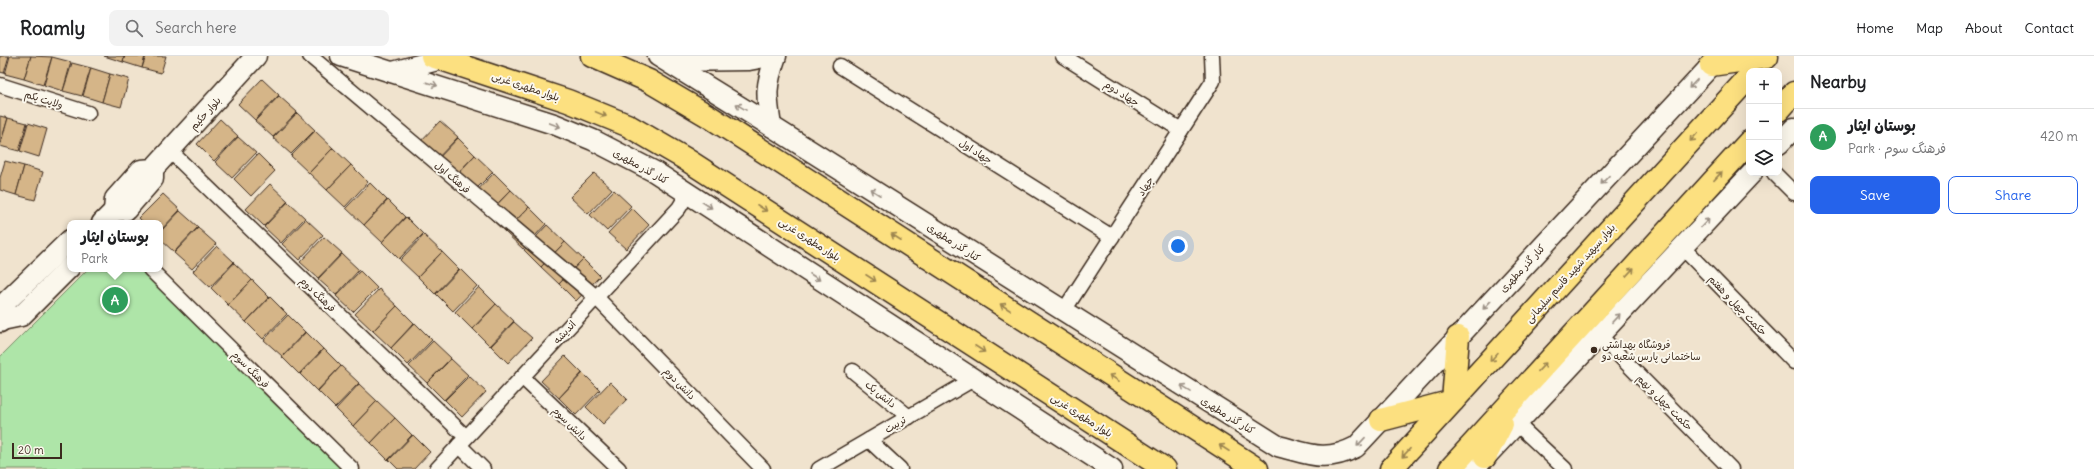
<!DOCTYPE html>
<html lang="en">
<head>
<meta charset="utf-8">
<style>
	body { margin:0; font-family:Delius,"Playpen Sans Arabic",sans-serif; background:#f2f2f2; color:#202124 }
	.controls { position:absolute; right:12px; top:12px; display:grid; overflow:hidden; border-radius:8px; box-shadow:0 4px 16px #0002 }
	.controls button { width:36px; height:36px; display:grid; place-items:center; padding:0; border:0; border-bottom:1px solid #e0e0e0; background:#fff; color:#202124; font:20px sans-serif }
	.scale { position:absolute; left:12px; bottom:10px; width:50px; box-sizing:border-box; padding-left:4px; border:2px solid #3b2a1e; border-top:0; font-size:11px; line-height:14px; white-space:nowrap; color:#3b2a1e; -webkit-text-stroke:3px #fbf7ec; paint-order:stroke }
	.you { position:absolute; left:1178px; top:190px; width:14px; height:14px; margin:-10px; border:3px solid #fff; border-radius:50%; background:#1a73e8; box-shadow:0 0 0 6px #1a73e833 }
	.badge { display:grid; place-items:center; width:26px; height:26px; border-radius:50%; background:#2563eb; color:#fff; font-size:13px; font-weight:700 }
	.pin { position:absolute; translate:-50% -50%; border:2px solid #fff; box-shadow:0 1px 4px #0006 }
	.popup { position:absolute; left:67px; top:164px; width:96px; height:52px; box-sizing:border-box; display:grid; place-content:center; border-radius:8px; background:#fff; filter:drop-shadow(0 1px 3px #0005); font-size:13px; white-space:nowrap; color:#757577 }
	.popup b { font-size:15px; color:#202124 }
	.popup::after { content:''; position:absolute; left:50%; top:100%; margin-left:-8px; border:8px solid transparent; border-top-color:#fff }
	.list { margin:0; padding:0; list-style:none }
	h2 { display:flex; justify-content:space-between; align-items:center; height:52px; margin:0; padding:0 16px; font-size:17px }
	h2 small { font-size:13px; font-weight:400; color:#757577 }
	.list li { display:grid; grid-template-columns:26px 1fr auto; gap:12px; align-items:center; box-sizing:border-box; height:56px; padding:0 16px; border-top:1px solid #e0e0e0 }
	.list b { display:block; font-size:15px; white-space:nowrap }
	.list p { margin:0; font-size:13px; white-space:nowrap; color:#757577 }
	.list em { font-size:13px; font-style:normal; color:#757577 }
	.actions { display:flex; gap:8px; padding:12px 16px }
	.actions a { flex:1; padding:9px 0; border:1px solid #2563eb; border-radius:8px; text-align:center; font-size:14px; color:#2563eb }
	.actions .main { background:#2563eb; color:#fff }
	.icon { flex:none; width:22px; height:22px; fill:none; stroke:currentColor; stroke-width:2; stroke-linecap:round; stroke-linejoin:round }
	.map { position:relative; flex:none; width:1794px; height:413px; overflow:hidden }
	header { display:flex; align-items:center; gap:24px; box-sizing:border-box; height:56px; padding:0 20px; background:#fff; border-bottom:1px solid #e0e0e0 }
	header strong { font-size:19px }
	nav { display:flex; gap:22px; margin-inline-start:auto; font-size:14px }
	.search { width:280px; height:36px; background:#f2f2f2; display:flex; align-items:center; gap:10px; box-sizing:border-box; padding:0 14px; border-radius:8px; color:#757577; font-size:15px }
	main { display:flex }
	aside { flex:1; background:#fff }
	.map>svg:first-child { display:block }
	.green { fill:#aee5a8; stroke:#748863 }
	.building { fill:#d5b588; stroke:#3b2a1e }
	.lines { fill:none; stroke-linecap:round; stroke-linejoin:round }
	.street-casing { stroke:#3b2a1e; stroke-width:17 }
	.secondary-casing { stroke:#3b2a1e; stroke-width:23 }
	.primary-casing { stroke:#3b2a1e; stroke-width:25 }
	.street { stroke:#fbf7ec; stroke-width:14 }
	.secondary { stroke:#fbf7ec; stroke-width:20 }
	.primary { stroke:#fce080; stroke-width:22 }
	.oneway { stroke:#9b9085 }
	.oneway2 { stroke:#9c854f }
	.poi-dot { fill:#3b2a1e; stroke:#fbf7ec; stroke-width:1.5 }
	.labels { text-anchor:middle; stroke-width:4; stroke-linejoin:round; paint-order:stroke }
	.street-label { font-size:10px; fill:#3b2a1e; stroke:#fbf7ec }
	.poi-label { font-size:10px; fill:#3b2a1e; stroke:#fbf7ec; text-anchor:start }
</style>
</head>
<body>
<header>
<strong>Roamly</strong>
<div class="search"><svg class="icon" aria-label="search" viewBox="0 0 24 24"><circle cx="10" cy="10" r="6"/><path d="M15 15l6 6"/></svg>Search here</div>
<nav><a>Home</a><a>Map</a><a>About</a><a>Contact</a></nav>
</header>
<main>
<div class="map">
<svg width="1794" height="413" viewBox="0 0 1794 413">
	<rect width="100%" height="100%" fill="#f0e3ce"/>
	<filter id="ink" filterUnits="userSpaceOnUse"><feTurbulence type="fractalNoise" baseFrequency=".025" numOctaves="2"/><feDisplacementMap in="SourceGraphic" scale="8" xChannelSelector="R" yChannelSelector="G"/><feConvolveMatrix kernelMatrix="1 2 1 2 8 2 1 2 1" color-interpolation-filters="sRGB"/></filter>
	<g filter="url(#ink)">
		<!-- green -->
		<path class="green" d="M 88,213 L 142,213 L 344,413 L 0,413 L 0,301 Z"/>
		<!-- building -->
		<g class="building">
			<path d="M 0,0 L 9,0 L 4,17 L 0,16 Z"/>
			<path d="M 10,0 L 31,0 L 24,23 L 5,18 Z"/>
			<path d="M 31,0 L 52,1 L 43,29 L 24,23 Z"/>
			<path d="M 104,0 L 124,0 L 123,6 Z"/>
			<path d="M 125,0 L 145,0 L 142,12 L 123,6 Z"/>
			<path d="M 146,0 L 166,0 L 161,17 L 142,12 Z"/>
			<path d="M 52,1 L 71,6 L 63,35 L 44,29 Z"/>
			<path d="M 72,7 L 91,12 L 82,40 L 63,35 Z"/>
			<path d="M 91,12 L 110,18 L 102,46 L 83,40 Z"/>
			<path d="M 110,18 L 129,23 L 121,51 L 102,46 Z"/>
			<path d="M 262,23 L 279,39 L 255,64 L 238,48 Z"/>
			<path d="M 279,40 L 297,56 L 273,81 L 255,65 Z"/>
			<path d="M 297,57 L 315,74 L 291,98 L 273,82 Z"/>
			<path d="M 0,60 L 8,62 L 0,89 Z"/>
			<path d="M 8,62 L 27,67 L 19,95 L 0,90 Z"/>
			<path d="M 220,63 L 238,80 L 214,105 L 197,88 Z"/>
			<path d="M 440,65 L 458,81 L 434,106 L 416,90 Z"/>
			<path d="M 28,67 L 47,73 L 39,101 L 20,95 Z"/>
			<path d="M 315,75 L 333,92 L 309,117 L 291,100 Z"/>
			<path d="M 238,81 L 256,97 L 232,122 L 215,106 Z"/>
			<path d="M 458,82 L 475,99 L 452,123 L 434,107 Z"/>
			<path d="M 333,92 L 351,109 L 327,134 L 309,117 Z"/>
			<path d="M 258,98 L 275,115 L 251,140 L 234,123 Z"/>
			<path d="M 475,99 L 493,116 L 469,140 L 452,124 Z"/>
			<path d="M 5,105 L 24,110 L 16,139 L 0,134 L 0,122 Z"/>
			<path d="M 351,109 L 368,126 L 345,151 L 327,134 Z"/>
			<path d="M 24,110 L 43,116 L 35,144 L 16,139 Z"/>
			<path d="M 494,117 L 511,134 L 487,158 L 470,142 Z"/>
			<path d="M 594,117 L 612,133 L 588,158 L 570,141 Z"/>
			<path d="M 370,127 L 387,144 L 364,169 L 346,152 Z"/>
			<path d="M 270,128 L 288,145 L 264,170 L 246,153 Z"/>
			<path d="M 511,134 L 529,151 L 505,176 L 487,159 Z"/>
			<path d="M 614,134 L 631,150 L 607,175 L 590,159 Z"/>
			<path d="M 163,138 L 180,154 L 160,175 L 160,167 L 144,167 L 139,162 Z"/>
			<path d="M 388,144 L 405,161 L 382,186 L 364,169 Z"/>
			<path d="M 288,146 L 305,162 L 281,187 L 264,171 Z"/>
			<path d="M 529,151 L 546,168 L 523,193 L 505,176 Z"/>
			<path d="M 632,152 L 649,169 L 626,193 L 608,177 Z"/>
			<path d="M 180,155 L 198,171 L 174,196 L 160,183 L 160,176 Z"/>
			<path d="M 406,161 L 423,178 L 399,203 L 382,186 Z"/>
			<path d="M 306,163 L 323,179 L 299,204 L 282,188 Z"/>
			<path d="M 547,169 L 565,186 L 541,211 L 524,194 Z"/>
			<path d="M 198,172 L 216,188 L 192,213 L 174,197 Z"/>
			<path d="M 424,179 L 442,196 L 418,221 L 400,204 Z"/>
			<path d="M 324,181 L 342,197 L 318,222 L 300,206 Z"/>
			<path d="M 565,186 L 583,203 L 559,228 L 541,211 Z"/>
			<path d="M 217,190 L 234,206 L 210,231 L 193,215 Z"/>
			<path d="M 442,196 L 459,213 L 435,238 L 418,221 Z"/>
			<path d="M 342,198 L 359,214 L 336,239 L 318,223 Z"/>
			<path d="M 583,203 L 600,220 L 576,245 L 559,228 Z"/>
			<path d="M 234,207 L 252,224 L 228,249 L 211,232 Z"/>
			<path d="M 460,213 L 477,230 L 453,255 L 436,238 Z"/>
			<path d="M 360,215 L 377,232 L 353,256 L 336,240 Z"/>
			<path d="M 252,224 L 269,241 L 246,266 L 228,249 Z"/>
			<path d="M 479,231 L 496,248 L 472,273 L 455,256 Z"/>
			<path d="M 379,233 L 397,250 L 373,275 L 355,258 Z"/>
			<path d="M 270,241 L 287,258 L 263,283 L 246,266 Z"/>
			<path d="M 496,248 L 514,265 L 490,290 L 473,273 Z"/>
			<path d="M 397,250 L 414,267 L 391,292 L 373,275 Z"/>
			<path d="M 288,259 L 305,276 L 282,300 L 264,284 Z"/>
			<path d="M 514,266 L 532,282 L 508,307 L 491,290 Z"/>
			<path d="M 415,267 L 432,284 L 408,309 L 391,292 Z"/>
			<path d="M 306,276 L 323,293 L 299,318 L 282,301 Z"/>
			<path d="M 433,285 L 451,302 L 427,327 L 409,310 Z"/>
			<path d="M 324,293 L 341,310 L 317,335 L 300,318 Z"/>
			<path d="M 565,300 L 582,317 L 559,342 L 541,325 Z"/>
			<path d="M 451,303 L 468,319 L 444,344 L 427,327 Z"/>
			<path d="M 341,310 L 359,327 L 335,352 L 318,335 Z"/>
			<path d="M 583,317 L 600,334 L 576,359 L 559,342 Z"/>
			<path d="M 469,320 L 486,336 L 462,361 L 445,344 Z"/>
			<path d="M 610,326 L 627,343 L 603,368 L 586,351 Z"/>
			<path d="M 359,328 L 377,345 L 353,370 L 336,353 Z"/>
			<path d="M 377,345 L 395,362 L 371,387 L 353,370 Z"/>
			<path d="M 395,362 L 412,379 L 388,404 L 371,387 Z"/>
			<path d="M 413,379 L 430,396 L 414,413 L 398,413 L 389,404 Z"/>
		</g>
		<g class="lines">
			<!-- street casing -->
			<g class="street-casing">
				<g id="street">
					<path d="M 310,0 L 596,241 L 763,413"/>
					<path d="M 1063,0 L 1181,74"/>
					<path d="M 840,10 L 1112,181"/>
					<path d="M 0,29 L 88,57"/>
					<path d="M 170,95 L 466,381"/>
					<path d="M 1774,117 L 1794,137"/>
					<path d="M 1682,191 L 1794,306"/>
					<path d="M 150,213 L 352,413"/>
					<path d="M 1063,256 L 1213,25 L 1212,0"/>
					<path d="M 1599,279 L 1731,413"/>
					<path d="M 853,315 L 909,361"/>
					<path d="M 522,321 L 619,413"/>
					<path d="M 1516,367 L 1565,413"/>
					<path d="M 869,384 L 900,413"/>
					<path d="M 459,389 L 483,413"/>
					<path d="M 437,413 L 679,152 L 688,137"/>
					<path d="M 819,413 L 972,324"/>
				</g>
			</g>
			<!-- secondary casing -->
			<g class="secondary-casing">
				<g id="secondary">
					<path d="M 341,0 L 554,68 L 593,84 L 655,116 L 1112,413"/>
					<path d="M 658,0 L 771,70 L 1278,390 C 1309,398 1325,407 1356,391 L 1720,0"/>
					<path d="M 668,5 L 749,4 L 770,0"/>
					<path d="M 393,16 L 441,3"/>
					<path d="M 771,70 C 766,38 765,31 776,0"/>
					<path d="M 1779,88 L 1794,72"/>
					<path d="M 114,155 L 115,143 L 141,114 L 153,113"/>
					<path d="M 102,167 L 114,155 L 126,154 L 153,123 L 153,113 L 256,0"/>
					<path d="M 2,264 L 21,260 L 70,211"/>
					<path d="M 0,266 L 2,264 L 6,246 L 70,184"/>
					<path d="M 1474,413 L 1752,117"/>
				</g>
			</g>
			<!-- primary casing -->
			<g class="primary-casing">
				<g id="primary">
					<path d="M 432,0 L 568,45 L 627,69 L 684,102 L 1165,413"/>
					<path d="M 592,0 L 649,25 L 710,61 L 1257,413"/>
					<path d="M 1711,9 L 1767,1"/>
					<path d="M 1779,54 L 1794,37"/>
					<path d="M 1381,364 L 1453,345 L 1458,281"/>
					<path d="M 1485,401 L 1502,368"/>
					<path d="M 1391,413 L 1749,21"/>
					<path d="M 1450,413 L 1749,86"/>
				</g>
			</g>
			<!-- street -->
			<use href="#street" class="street"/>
			<!-- secondary -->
			<use href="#secondary" class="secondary"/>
			<!-- primary -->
			<use href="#primary" class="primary"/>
		</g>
		<!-- one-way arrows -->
		<defs><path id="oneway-shaft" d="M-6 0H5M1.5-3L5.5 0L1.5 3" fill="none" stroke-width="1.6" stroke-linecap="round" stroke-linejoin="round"/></defs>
		<g class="oneway">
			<use href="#oneway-shaft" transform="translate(432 28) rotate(18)"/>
			<use href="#oneway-shaft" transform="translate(1693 28) rotate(133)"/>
			<use href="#oneway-shaft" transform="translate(741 51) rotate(-148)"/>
			<use href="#oneway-shaft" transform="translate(555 69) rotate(20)"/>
			<use href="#oneway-shaft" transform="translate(1605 124) rotate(133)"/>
			<use href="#oneway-shaft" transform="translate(875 136) rotate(-147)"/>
			<use href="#oneway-shaft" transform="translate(707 149) rotate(33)"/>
			<use href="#oneway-shaft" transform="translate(1705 167) rotate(-47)"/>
			<use href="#oneway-shaft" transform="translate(815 221) rotate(33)"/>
			<use href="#oneway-shaft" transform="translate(1487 249) rotate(133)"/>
			<use href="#oneway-shaft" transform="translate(1616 262) rotate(-47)"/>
			<use href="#oneway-shaft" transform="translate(1186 333) rotate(-148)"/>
			<use href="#oneway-shaft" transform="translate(1361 386) rotate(133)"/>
		</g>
		<g class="oneway2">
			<use href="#oneway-shaft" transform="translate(601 58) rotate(23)"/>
			<use href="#oneway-shaft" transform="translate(1694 81) rotate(132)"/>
			<use href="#oneway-shaft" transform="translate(1718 120) rotate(-47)"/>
			<use href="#oneway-shaft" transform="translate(762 152) rotate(33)"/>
			<use href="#oneway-shaft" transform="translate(896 181) rotate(-147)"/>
			<use href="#oneway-shaft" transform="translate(1630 216) rotate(-47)"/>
			<use href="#oneway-shaft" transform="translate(871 222) rotate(33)"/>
			<use href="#oneway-shaft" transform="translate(1005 251) rotate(-147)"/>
			<use href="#oneway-shaft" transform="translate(980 293) rotate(33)"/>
			<use href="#oneway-shaft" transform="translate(1494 301) rotate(132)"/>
			<use href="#oneway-shaft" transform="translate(1542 311) rotate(-47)"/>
			<use href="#oneway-shaft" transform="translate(1114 322) rotate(-147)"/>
			<use href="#oneway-shaft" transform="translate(1224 392) rotate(-147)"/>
			<use href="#oneway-shaft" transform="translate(1406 397) rotate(133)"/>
		</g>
	</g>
	<!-- markers -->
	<circle class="poi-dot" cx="1594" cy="294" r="4"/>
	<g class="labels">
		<!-- street labels -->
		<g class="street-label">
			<text transform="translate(526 30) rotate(19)" y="4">بلوار مطهری غربی</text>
			<text transform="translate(1122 37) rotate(32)" y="4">جهاد دوم</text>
			<text transform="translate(44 43) rotate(17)" y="4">ولایت یکم</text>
			<text transform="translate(205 57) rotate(-48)" y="4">بلوار حکیم</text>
			<text transform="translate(976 95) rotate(32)" y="4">جهاد اول</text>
			<text transform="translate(641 110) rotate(29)" y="4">کنار گذر مطهری</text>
			<text transform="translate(453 121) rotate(40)" y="4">فرهنگ اول</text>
			<text transform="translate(1145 130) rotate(-57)" y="4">جهاد</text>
			<text transform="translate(810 183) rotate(33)" y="4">بلوار مطهری غربی</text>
			<text transform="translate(954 186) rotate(33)" y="4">کنار گذر مطهری</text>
			<text transform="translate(1522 212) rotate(-47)" y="4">کنار گذر مطهری</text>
			<text transform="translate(1570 217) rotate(-48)" y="4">بلوار سپهبد شهید قاسم سلیمانی</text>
			<text transform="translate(318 238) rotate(44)" y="4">فرهنگ دوم</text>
			<text transform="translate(1738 249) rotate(46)" y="4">حکمت چهل و هفتم</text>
			<text transform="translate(564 276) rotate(-47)" y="4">اندیشه</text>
			<text transform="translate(251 313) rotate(45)" y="4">فرهنگ سوم</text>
			<text transform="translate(680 327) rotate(46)" y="4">دانش دوم</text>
			<text transform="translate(881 338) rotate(39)" y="4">دانش یک</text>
			<text transform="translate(1665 346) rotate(45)" y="4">حکمت چهل و نهم</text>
			<text transform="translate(1082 359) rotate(33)" y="4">بلوار مطهری غربی</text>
			<text transform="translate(1228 359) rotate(32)" y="4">کنار گذر مطهری</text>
			<text transform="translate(570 367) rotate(44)" y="4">دانش سوم</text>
			<text transform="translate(895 368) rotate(-30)" y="4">تربیت</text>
		</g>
		<!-- poi labels -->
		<g class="poi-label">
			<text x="1602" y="292">فروشگاه بهداشتی<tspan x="1602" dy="12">ساختمانی پارس شعبه دو</tspan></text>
		</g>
	</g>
</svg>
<div class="controls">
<button>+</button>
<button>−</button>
<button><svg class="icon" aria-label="layers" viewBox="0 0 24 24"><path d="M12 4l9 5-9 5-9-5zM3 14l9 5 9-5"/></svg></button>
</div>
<div class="scale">20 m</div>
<div class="you"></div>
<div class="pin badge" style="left:115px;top:244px;background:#2e9e5b">A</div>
<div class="popup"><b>بوستان ایثار</b>Park</div>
</div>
<aside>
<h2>Nearby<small></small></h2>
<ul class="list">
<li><span class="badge" style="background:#2e9e5b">A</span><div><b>بوستان ایثار</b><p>Park · فرهنگ سوم</p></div><em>420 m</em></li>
</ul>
<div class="actions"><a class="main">Save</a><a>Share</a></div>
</aside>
</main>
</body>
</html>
